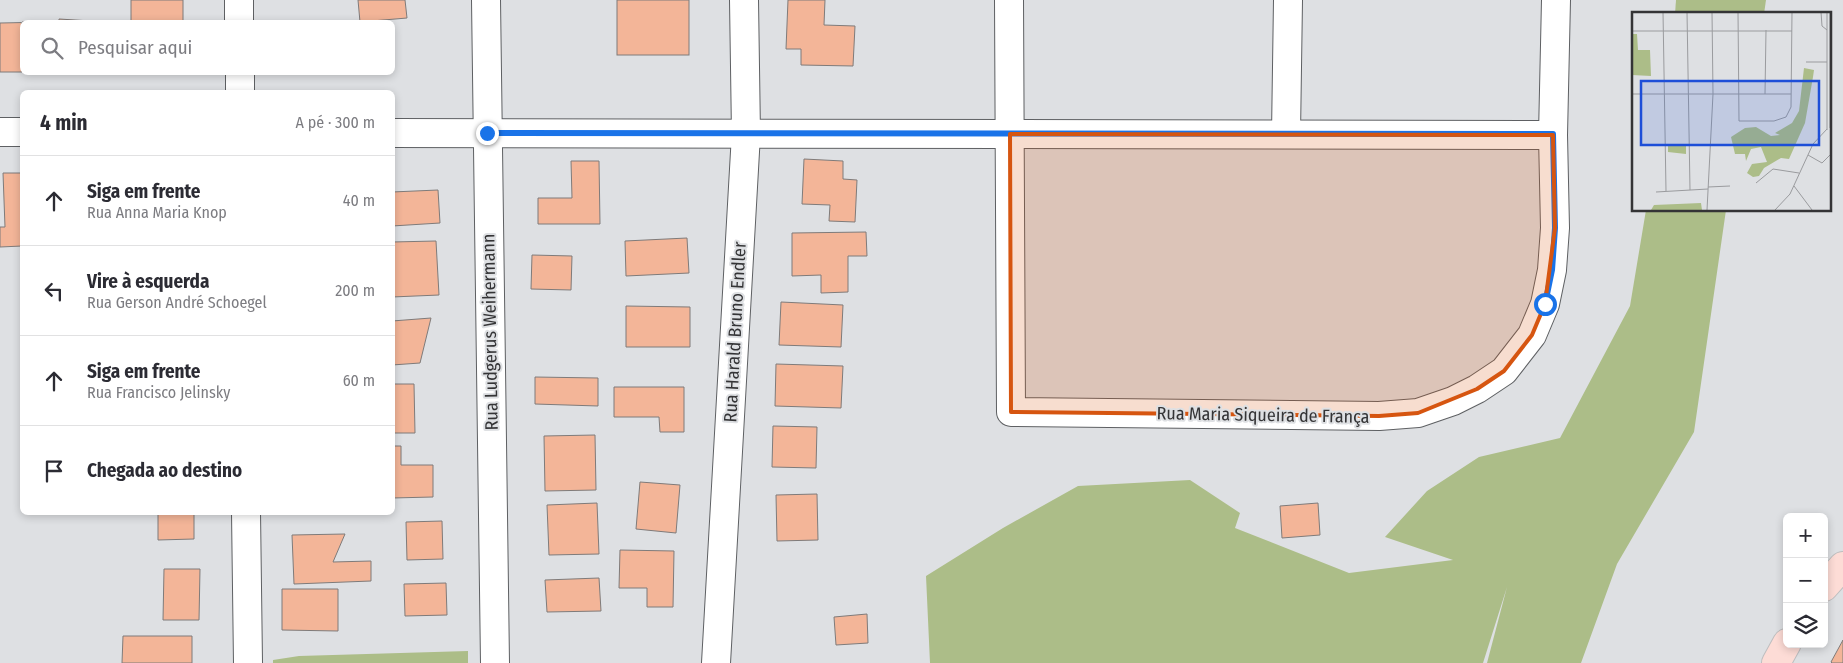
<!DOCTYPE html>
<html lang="pt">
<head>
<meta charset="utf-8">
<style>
	body { margin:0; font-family:"Fira Sans Condensed",sans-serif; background:#f2f2f3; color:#2b2b33 }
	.controls { position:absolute; right:15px; bottom:15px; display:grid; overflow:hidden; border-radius:8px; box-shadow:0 2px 8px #0003 }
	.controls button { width:45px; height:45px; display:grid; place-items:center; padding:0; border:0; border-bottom:1px solid #e1e1e2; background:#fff; color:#2b2b33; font:25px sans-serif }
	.stop { position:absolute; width:15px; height:15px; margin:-11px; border:4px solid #1a73e8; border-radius:50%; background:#fff }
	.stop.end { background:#1a73e8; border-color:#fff; box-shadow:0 1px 5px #0008 }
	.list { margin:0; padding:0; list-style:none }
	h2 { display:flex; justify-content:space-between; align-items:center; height:65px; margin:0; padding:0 20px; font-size:21px }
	h2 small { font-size:16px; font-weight:400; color:#7c7c81 }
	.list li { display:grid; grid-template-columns:32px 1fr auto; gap:15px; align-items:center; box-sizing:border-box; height:90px; padding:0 20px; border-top:1px solid #e1e1e2 }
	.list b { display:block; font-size:19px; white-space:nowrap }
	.list p { margin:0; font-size:16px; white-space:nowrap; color:#7c7c81 }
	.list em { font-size:16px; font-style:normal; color:#7c7c81 }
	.icon { flex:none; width:28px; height:28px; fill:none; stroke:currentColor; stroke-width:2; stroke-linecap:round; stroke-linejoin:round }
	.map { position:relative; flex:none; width:1843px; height:663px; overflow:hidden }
	.search { position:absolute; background:#fff; box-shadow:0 2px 8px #0003; left:20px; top:20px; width:375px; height:55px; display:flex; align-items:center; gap:12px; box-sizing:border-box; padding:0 18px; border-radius:8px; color:#7c7c81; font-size:19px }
	.panel { position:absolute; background:#fff; box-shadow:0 2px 8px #0003; left:20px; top:90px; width:375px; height:425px; border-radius:8px }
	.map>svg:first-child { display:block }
	.green { fill:#acbd88 }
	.building { fill:#f3b598; stroke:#7f7b7a }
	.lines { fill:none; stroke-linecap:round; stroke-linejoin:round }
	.minor-casing { stroke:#5e6063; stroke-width:30 }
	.major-casing { stroke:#bebebf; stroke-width:30 }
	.minor { stroke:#fff; stroke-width:28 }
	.major { stroke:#fddcd6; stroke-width:28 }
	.route { stroke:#1a73e8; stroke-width:6 }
	.marked { fill:#d65510; fill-opacity:0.2; stroke:#d65510; stroke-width:4; stroke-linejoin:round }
	.labels { text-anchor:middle; stroke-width:4; stroke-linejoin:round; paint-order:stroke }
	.street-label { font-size:18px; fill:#343436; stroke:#dee0e3 }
	.inset-road { fill:none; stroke:#9a9b9e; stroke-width:1 }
	.view { fill:#1d4ed8; fill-opacity:0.15; stroke:#1d4ed8; stroke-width:2.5 }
	.inset-edge { fill:none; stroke:#343436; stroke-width:2.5 }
</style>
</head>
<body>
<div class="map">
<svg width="1843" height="663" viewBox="0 0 1843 663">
	<rect width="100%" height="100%" fill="#dee0e3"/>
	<!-- green -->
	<g class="green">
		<path d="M 1676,0 L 1766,0 L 1764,14 L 1675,14 Z"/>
		<path d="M 1646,210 L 1726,210 L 1694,432 L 1617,564 L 1581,663 L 1487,663 L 1507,587 L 1483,663 L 930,663 L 926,576 L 1003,528 L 1078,486 L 1190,480 L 1240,513 L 1235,528 L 1349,573 L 1453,560 L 1385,537 L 1427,491 L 1479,457 L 1560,438 L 1630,306 Z"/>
		<path d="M 468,651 L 468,663 L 273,663 L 273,660 L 299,656 Z"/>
	</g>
	<!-- building -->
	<g class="building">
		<rect x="131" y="0" width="52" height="22"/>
		<path d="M 358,0 L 405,0 L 407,18 L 360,22 Z"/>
		<rect x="617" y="0" width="72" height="55"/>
		<path d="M 788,0 L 825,0 L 824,25 L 855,26 L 853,66 L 801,65 L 801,49 L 786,49 Z"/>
		<path d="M 59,19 L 107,22 L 59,22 Z"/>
		<path d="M 22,22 L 22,72 L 0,72 L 0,23 L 48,22 Z"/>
		<path d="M 804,159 L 843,161 L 843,179 L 857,180 L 855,222 L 829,221 L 830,205 L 802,204 Z"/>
		<path d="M 571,161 L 599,161 L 600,224 L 538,224 L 538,198 L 572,198 Z"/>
		<path d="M 3,173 L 22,173 L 22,246 L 0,247 L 0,227 L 5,227 Z"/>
		<path d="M 438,190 L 440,223 L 392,226 L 392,192 Z"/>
		<path d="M 866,232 L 867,256 L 848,256 L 848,292 L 821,293 L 821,275 L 792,276 L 792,233 Z"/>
		<path d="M 687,238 L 689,273 L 626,276 L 625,241 Z"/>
		<path d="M 436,241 L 439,295 L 392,297 L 392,242 Z"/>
		<path d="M 532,255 L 572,256 L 571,290 L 531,289 Z"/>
		<path d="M 781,302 L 843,305 L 841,347 L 779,345 Z"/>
		<path d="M 626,306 L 690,307 L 690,347 L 626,347 Z"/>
		<path d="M 431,318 L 420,363 L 392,365 L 392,321 Z"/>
		<path d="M 776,364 L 843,366 L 841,408 L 775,406 Z"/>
		<path d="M 535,377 L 598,378 L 598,406 L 535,404 Z"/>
		<path d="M 392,384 L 414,384 L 415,433 L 392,433 Z"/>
		<path d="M 614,387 L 684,387 L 684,432 L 660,432 L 659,417 L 614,417 Z"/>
		<path d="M 773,426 L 817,427 L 816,468 L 772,467 Z"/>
		<path d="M 595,435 L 596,490 L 545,491 L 544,436 Z"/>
		<path d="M 392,446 L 401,446 L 401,465 L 433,465 L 433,497 L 392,498 Z"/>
		<path d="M 640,482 L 680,485 L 676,533 L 636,529 Z"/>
		<path d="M 817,494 L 818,540 L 777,541 L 776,495 Z"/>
		<path d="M 597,503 L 599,554 L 549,555 L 547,505 Z"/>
		<path d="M 1318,503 L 1320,535 L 1282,538 L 1280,506 Z"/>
		<path d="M 158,512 L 194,512 L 194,539 L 158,540 Z"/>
		<path d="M 442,521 L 443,559 L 407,560 L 406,522 Z"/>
		<path d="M 345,534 L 333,562 L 371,561 L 371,581 L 294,584 L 292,535 Z"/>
		<path d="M 620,550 L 674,551 L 673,607 L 647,607 L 647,588 L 619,588 Z"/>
		<path d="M 164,569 L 200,569 L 199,620 L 163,620 Z"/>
		<path d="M 599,578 L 601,611 L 547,612 L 545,580 Z"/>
		<path d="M 446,583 L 447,615 L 405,616 L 404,584 Z"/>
		<path d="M 282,589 L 338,589 L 338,631 L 282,630 Z"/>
		<path d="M 867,614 L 868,643 L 836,645 L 834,617 Z"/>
		<path d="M 123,636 L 192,636 L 192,663 L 122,663 Z"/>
		<path d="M 1843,640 L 1843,663 L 1832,663 L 1831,662 Z"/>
	</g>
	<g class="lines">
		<!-- minor casing -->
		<g class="minor-casing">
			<g id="minor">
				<path d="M 239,0 L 239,22"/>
				<path d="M 486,0 L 495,663"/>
				<path d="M 1009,0 L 1011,412 L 1379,416 L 1418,413 L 1453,401 L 1477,389 L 1504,371 L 1532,335 L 1545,304 L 1552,270 L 1555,228 L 1553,135 L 1556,0"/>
				<path d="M 240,72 L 240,92"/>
				<path d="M 0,132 L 22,132"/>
				<path d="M 392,133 L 1553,135"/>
				<path d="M 1286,134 L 1288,0"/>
				<path d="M 246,512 L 248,663"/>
				<path d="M 716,663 L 746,134 L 744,0"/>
			</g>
		</g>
		<!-- major casing -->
		<g class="major-casing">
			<g id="major">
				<path d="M 1824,587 L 1843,566"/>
				<path d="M 1776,663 L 1787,643"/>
			</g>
		</g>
		<!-- minor -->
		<use href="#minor" class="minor"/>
		<!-- major -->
		<use href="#major" class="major"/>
	</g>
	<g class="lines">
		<!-- route -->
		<path class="route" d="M 487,133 L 1553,134 L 1555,228 L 1552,270 L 1545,304"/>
	</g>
	<!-- marked area -->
	<path class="marked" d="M 1010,134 L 1553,135 L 1555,228 L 1545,304 L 1532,335 L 1504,371 L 1477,389 L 1418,413 L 1379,416 L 1011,412 Z"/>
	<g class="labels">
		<!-- street labels -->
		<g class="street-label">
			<text transform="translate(490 332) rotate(-91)" y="6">Rua Ludgerus Weihermann</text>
			<text transform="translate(735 332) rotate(-87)" y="6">Rua Harald Bruno Endler</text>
			<text transform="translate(1263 415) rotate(1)" y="6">Rua Maria Siqueira de França</text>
		</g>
	</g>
	<!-- overview -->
	<g transform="translate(1632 12)">
		<rect width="199" height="199" fill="#dee0e3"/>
		<path d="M 0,22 L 5,22 L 6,38 L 18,38 L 19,64 L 0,63 ZM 172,56 L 182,58 L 181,65 L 173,111 L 157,147 L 149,146 L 132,156 L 127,164 L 121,165 L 115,161 L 120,152 L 135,150 L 129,135 L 119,137 L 114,149 L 113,142 L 103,142 L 99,125 L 113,116 L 124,115 L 139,124 L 148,123 L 143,121 L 160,111 L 167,99 ZM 54,132 L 54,142 L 36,140 L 36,133 ZM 69,191 L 70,198 L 19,198 L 22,193 Z" fill="#acbd88"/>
		<path class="inset-road" d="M 31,0 L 34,179M 55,0 L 58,178M 106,0 L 107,109 L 142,109 L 154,105 L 159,95 L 160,0M 189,0 L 190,14 L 195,18M 198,0 L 198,116M 0,19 L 160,19M 174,50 L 195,50M 0,82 L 159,82M 133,82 L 134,18M 195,118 L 195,0M 176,143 L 190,151 L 198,143M 124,171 L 141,157 L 167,161M 162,174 L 180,198M 76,175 L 98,174M 24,180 L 76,177M 75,198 L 81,82 L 80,0M 143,198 L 158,182 L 181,132 L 195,117"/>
		<path class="view" d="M 9,69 L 187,69 L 187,133 L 9,133 Z"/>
		<rect width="199" height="199" class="inset-edge"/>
	</g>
</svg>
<div class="controls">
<button>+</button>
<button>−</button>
<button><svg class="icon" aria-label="layers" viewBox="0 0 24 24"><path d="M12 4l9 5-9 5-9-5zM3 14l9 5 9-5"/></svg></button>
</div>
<div class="stop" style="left:1545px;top:304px"></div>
<div class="stop end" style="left:487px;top:133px"></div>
<div class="search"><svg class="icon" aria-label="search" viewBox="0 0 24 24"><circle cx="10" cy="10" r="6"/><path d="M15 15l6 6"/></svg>Pesquisar aqui</div>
<section class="panel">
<h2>4 min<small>A pé · 300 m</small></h2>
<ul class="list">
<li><svg class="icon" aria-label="ahead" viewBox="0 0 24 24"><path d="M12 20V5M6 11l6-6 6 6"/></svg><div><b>Siga em frente</b><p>Rua Anna Maria Knop</p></div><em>40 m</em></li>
<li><svg class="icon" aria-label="left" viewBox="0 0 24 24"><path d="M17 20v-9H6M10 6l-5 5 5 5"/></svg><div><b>Vire à esquerda</b><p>Rua Gerson André Schoegel</p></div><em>200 m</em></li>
<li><svg class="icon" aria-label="ahead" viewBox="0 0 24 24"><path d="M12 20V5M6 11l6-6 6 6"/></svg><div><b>Siga em frente</b><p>Rua Francisco Jelinsky</p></div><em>60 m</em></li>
<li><svg class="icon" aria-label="arrive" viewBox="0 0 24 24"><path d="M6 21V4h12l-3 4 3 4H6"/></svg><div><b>Chegada ao destino</b></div></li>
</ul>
</section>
</div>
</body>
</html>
